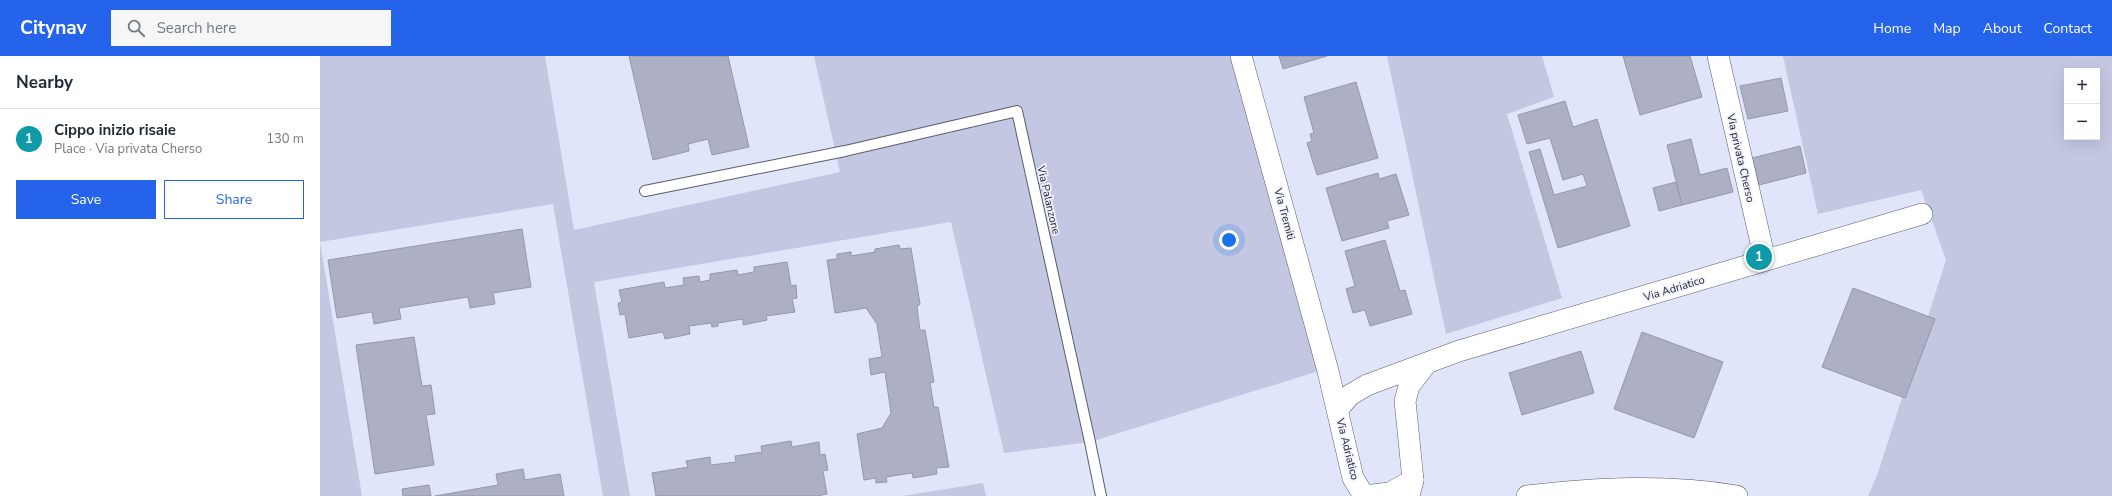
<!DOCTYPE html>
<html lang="en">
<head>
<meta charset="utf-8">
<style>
	body { margin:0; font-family:"Nunito Sans",sans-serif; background:#f6f6f7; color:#1f2937 }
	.controls { position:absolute; right:12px; top:12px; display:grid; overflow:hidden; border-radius:0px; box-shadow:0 4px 16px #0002 }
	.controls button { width:36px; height:36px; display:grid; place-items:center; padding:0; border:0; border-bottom:1px solid #e0e1e3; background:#fff; color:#1f2937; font:20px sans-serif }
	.you { position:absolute; left:909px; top:184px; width:14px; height:14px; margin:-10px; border:3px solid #fff; border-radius:50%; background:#1a73e8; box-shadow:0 0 0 6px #1a73e833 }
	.badge { display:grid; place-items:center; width:26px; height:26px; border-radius:50%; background:#2563eb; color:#fff; font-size:13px; font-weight:700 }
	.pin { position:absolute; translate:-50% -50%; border:2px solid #fff; box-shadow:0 1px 4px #0006 }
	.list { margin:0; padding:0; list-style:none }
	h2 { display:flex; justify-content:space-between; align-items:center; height:52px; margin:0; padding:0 16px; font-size:17px }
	h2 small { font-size:13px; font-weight:400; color:#747a83 }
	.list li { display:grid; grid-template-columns:26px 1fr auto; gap:12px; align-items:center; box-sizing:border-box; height:60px; padding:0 16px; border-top:1px solid #e0e1e3 }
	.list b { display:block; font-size:15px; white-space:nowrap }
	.list p { margin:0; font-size:13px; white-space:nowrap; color:#747a83 }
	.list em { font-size:13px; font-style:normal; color:#747a83 }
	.actions { display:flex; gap:8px; padding:12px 16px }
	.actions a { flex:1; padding:9px 0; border:1px solid #2563eb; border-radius:0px; text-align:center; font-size:14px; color:#2563eb }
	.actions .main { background:#2563eb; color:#fff }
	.icon { flex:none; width:22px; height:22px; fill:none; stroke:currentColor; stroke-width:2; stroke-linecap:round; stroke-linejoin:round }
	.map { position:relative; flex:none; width:1792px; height:440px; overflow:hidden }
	header { display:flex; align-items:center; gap:24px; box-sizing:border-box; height:56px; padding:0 20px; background:#2563eb; color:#fff }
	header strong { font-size:19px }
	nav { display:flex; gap:22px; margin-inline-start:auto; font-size:14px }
	.search { width:280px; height:36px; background:#f6f6f7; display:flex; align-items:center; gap:10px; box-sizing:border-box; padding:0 14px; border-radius:0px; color:#747a83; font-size:15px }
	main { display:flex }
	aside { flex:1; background:#fff }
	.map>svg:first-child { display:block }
	.green { fill:#c3c7e2; fill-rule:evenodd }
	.building { fill:#adb0c4; stroke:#9597ab }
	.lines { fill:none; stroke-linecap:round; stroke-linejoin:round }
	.service-casing { stroke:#5a5c6e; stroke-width:12 }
	.minor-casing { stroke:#5a5c6e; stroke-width:22 }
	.service { stroke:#fff; stroke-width:10 }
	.minor { stroke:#fff; stroke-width:21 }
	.labels { text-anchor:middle; stroke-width:3.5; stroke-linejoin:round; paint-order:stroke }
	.street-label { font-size:11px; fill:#24252c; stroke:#f0f2ff }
</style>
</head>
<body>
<header>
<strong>Citynav</strong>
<div class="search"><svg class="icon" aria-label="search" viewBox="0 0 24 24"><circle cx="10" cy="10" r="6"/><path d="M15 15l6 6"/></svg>Search here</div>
<nav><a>Home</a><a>Map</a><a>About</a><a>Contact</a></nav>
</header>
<main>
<aside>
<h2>Nearby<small></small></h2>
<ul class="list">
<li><span class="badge" style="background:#0f9aa8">1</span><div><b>Cippo inizio risaie</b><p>Place · Via privata Cherso</p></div><em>130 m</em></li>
</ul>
<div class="actions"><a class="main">Save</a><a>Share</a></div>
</aside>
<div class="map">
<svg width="1792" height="440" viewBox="0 0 1792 440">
	<rect width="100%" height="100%" fill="#e1e5f9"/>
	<!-- green -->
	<g class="green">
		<path d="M 0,0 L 225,0 L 254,174 L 520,116 L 494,0 L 910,0 L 999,315 L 770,386 L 684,397 L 631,166 L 274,226 L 310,440 L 283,440 L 233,148 L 0,186 L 42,440 L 0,440 Z"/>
		<path d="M 1067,0 L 1222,0 L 1234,41 L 1187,58 L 1242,242 L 1126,278 Z"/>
		<path d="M 1463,0 L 1792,0 L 1792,440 L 1548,440 L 1558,417 L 1626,204 L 1601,134 L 1498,158 ZM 1747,15 L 1777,15 L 1777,81 L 1747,81 Z"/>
		<path d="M 663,427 L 666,440 L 583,440 Z"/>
	</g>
	<!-- building -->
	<g class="building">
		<path d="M 309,0 L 408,0 L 429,91 L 392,99 L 388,83 L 368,88 L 369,95 L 333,104 Z"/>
		<path d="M 959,0 L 1007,0 L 963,13 Z"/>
		<path d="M 1303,0 L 1370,0 L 1382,41 L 1320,59 Z"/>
		<path d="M 1461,22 L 1468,55 L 1428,63 L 1420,30 Z"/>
		<path d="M 1036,26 L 1058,102 L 997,119 L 987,87 L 992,85 L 990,78 L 994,77 L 984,41 Z"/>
		<path d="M 1245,45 L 1253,71 L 1277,63 L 1310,170 L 1238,192 L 1209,96 L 1220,93 L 1234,139 L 1267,130 L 1263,118 L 1243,124 L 1230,82 L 1207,88 L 1198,59 Z"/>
		<path d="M 1371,83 L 1380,119 L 1407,112 L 1413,136 L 1362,149 L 1347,89 Z"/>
		<path d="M 1480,90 L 1486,117 L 1439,129 L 1432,102 Z"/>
		<path d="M 1058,117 L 1059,123 L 1076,118 L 1089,159 L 1067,165 L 1069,172 L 1022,185 L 1006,132 Z"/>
		<path d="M 1356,126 L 1362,149 L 1339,155 L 1333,132 Z"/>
		<path d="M 202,173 L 211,231 L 173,237 L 175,248 L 150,252 L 148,241 L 79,252 L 81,263 L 54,268 L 52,256 L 17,262 L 8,204 Z"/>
		<path d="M 1065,184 L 1080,235 L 1085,234 L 1092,258 L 1050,270 L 1045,254 L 1033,257 L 1026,233 L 1035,230 L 1025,195 Z"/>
		<path d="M 579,189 L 580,193 L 591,192 L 600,248 L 597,251 L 600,274 L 605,274 L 614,326 L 610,327 L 614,351 L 618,351 L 629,411 L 616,412 L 617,418 L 593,422 L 592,417 L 566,421 L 567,426 L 556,427 L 556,422 L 544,424 L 537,378 L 562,372 L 571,357 L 565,316 L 551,319 L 549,303 L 562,301 L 557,268 L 546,252 L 515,257 L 507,204 L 517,203 L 517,198 L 531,196 L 531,200 L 555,196 L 555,193 Z"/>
		<path d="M 467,206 L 471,230 L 476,229 L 477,242 L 472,243 L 475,256 L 446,260 L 447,264 L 423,269 L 423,263 L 398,267 L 398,270 L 392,271 L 391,267 L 369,270 L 370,278 L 345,283 L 343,276 L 309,282 L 305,258 L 300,259 L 298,247 L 302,246 L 299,234 L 344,226 L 345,232 L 364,229 L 363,222 L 379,220 L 380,226 L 390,224 L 390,218 L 417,214 L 418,219 L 434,216 L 434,211 Z"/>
		<path d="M 1533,232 L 1615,263 L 1585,342 L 1502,311 Z"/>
		<path d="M 1322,276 L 1403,306 L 1374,382 L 1294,353 Z"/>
		<path d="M 94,281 L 102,330 L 111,329 L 115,358 L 106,359 L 114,409 L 55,418 L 36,289 Z"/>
		<path d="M 1261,295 L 1274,337 L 1202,359 L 1189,317 Z"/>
		<path d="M 471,385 L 472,391 L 499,386 L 500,399 L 505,398 L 508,414 L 503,415 L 507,438 L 497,440 L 336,440 L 332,417 L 368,411 L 366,405 L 390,401 L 391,409 L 416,406 L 415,400 L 442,396 L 441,390 Z"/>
		<path d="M 203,413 L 205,424 L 240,418 L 244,440 L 115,440 L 178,429 L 176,418 Z"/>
		<path d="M 109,429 L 111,440 L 83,440 L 82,433 Z"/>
	</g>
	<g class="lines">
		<!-- service casing -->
		<g class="service-casing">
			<path id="service" d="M 325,135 L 525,95 L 697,55 L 770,386 L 781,440"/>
		</g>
		<!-- minor casing -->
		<g class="minor-casing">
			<g id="minor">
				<path d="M 921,0 L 1008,315 L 1033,422 L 1044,440 L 1070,437 L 1093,424"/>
				<path d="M 1398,0 L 1445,204"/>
				<path d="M 1018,353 L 1030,339 L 1047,329 L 1139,295 L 1602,158"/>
				<path d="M 1090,436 L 1093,424 L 1085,345 L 1089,330 L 1106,308"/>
				<path d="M 1207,440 C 1276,432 1348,428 1417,440"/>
			</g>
		</g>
		<!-- service -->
		<use href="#service" class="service"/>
		<!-- minor -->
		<use href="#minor" class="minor"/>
	</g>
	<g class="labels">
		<!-- street labels -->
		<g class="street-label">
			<text transform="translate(1421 102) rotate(77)" y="4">Via privata Cherso</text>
			<text transform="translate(729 144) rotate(77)" y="4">Via Palanzone</text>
			<text transform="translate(965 158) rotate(75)" y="4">Via Tremiti</text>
			<text transform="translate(1354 232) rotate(-17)" y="4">Via Adriatico</text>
			<text transform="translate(1028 393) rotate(76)" y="4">Via Adriatico</text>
		</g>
	</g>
</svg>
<div class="controls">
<button>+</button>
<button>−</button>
</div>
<div class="you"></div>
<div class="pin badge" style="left:1439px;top:201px;background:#0f9aa8">1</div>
</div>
</main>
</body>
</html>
